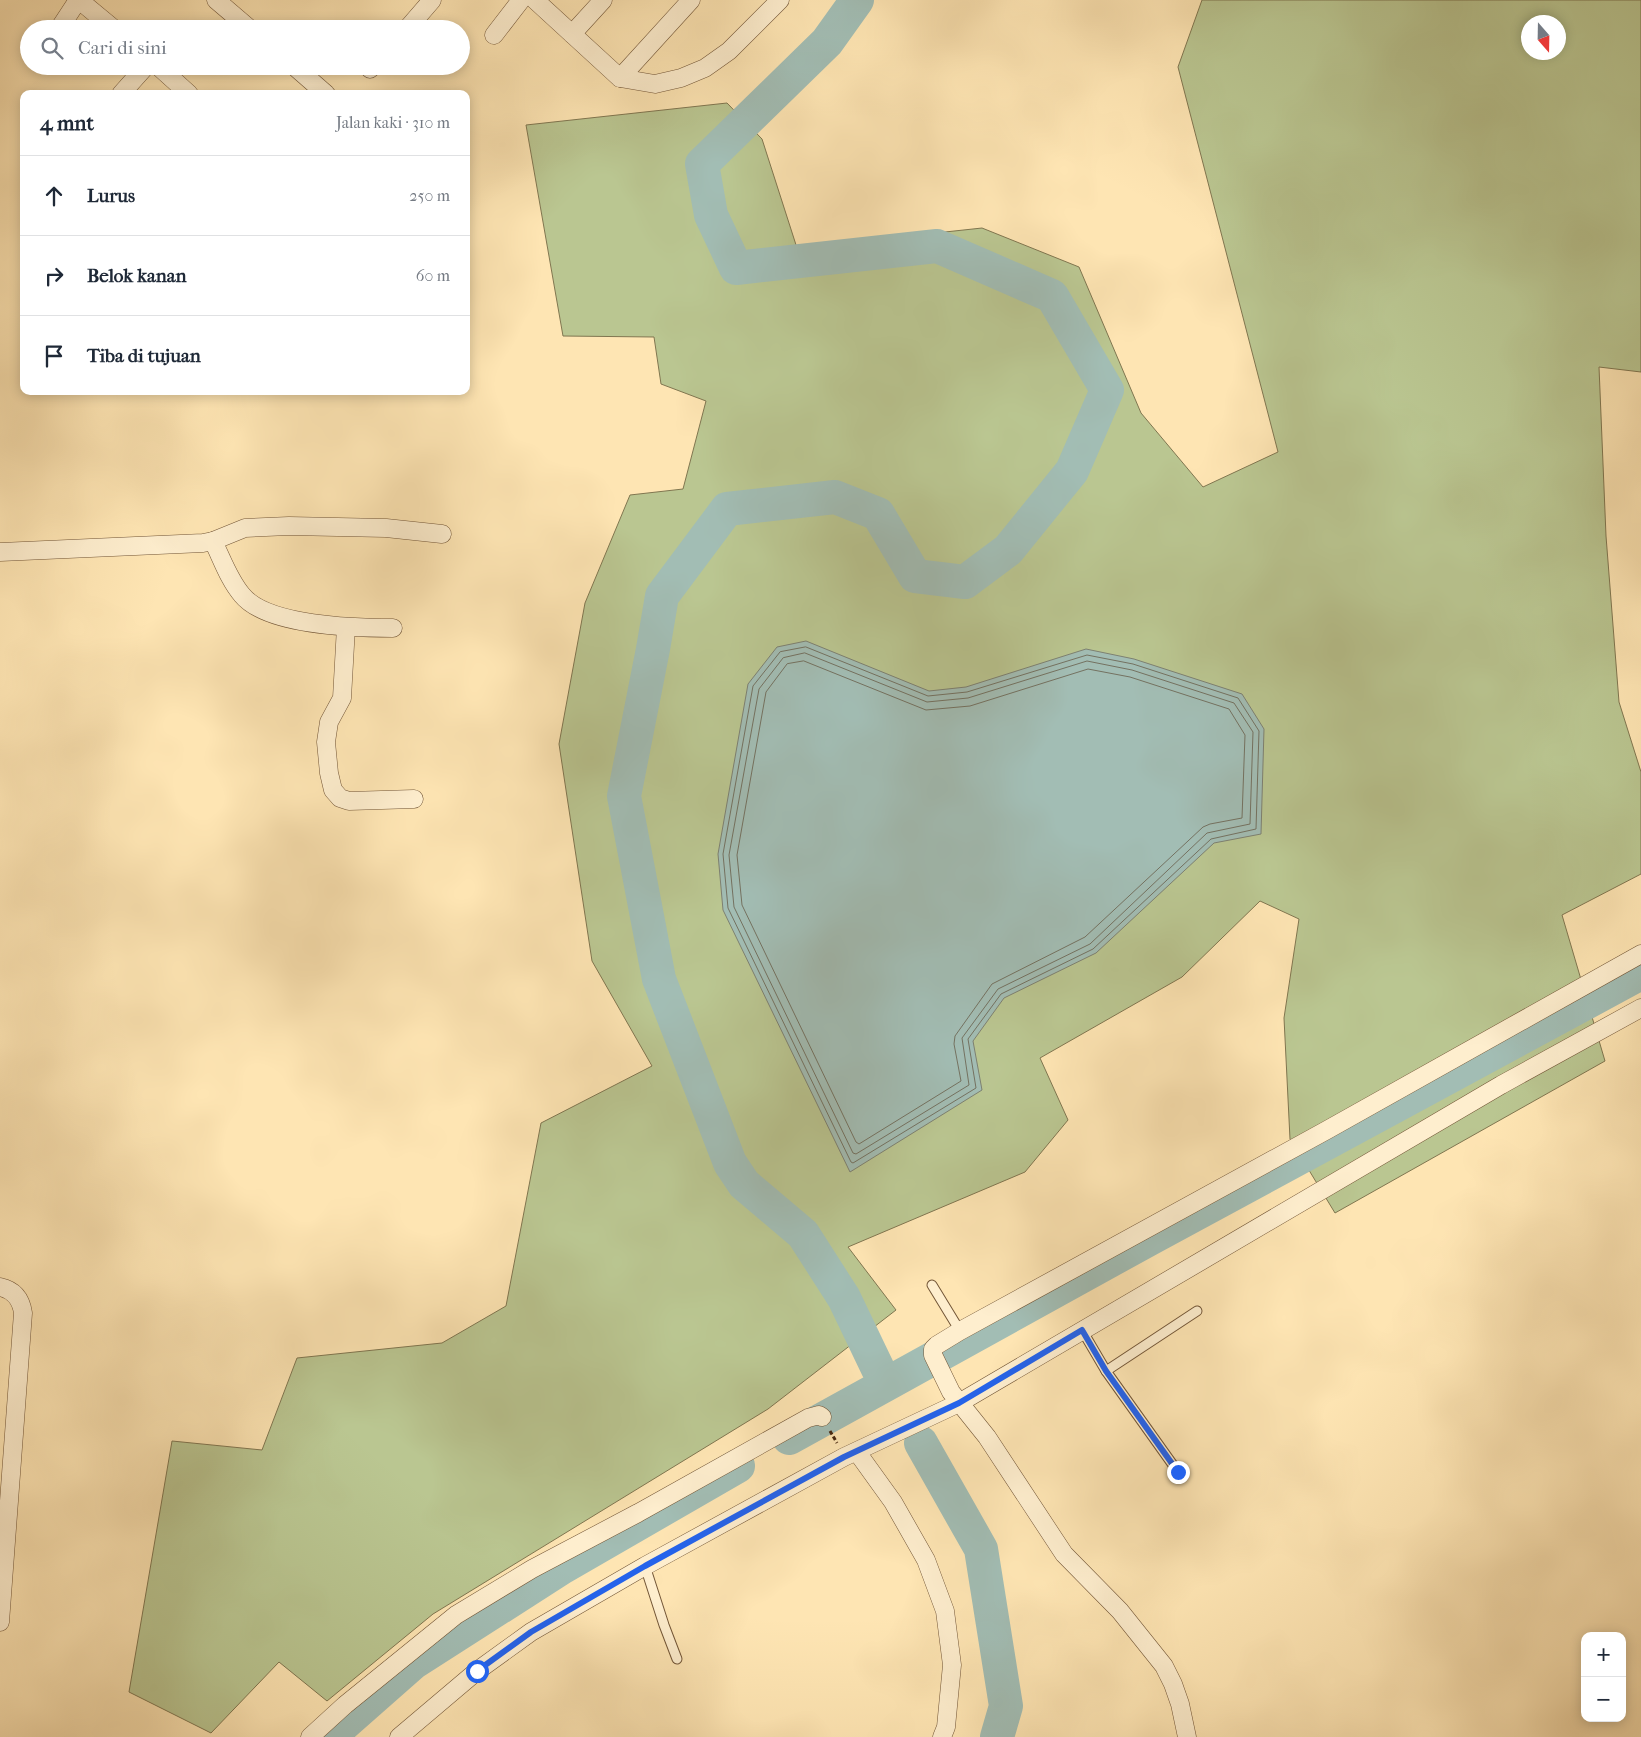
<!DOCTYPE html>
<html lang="id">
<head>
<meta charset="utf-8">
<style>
	body { margin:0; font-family:"IM FELL French Canon",serif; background:#f2f2f3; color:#1f2937 }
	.controls { position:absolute; right:15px; bottom:15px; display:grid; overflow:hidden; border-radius:10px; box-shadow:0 2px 12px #0003 }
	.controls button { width:45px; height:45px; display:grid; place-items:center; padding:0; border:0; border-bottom:1px solid #e0e1e3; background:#fff; color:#1f2937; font:25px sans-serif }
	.compass { position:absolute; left:1521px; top:15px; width:45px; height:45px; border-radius:50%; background:#fff; box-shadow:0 2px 12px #0003; rotate:160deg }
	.stop { position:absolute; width:15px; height:15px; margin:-11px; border:4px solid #2563eb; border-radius:50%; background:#fff }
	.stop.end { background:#2563eb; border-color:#fff; box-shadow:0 1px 5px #0008 }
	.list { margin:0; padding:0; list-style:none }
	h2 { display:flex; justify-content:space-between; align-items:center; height:65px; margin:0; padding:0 20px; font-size:21px }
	h2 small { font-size:16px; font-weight:400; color:#747a83 }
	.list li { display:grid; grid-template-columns:32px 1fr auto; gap:15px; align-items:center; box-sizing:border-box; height:80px; padding:0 20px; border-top:1px solid #e0e1e3 }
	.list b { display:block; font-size:19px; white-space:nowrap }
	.list em { font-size:16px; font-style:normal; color:#747a83 }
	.icon { flex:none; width:28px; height:28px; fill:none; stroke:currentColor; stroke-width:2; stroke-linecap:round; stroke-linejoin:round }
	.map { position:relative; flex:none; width:1641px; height:1737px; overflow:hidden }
	.search { position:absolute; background:#fff; box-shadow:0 2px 12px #0003; left:20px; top:20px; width:450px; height:55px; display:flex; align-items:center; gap:12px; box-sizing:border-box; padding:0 18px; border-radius:28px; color:#747a83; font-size:19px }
	.panel { position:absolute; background:#fff; box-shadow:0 2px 12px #0003; left:20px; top:90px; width:450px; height:305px; border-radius:10px }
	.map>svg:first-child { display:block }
	.green { fill:#bac691; stroke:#807650; fill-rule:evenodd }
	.water { fill:#a2bdb4; stroke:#7d8172 }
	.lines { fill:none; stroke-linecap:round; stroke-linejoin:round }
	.shore { stroke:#747261; stroke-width:1 }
	.river { stroke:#a2bdb4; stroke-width:34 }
	.service-casing { stroke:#735637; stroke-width:11 }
	.minor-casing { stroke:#735637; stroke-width:19 }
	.path { stroke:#45260e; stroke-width:3; stroke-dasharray:4 2.5; stroke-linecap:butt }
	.service { stroke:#feeece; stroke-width:9 }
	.minor { stroke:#feeece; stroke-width:18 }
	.route { stroke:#2563eb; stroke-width:6 }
</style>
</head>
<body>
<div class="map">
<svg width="1641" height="1737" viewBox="0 0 1641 1737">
	<rect width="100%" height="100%" fill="#fee5b3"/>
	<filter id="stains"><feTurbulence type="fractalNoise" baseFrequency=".004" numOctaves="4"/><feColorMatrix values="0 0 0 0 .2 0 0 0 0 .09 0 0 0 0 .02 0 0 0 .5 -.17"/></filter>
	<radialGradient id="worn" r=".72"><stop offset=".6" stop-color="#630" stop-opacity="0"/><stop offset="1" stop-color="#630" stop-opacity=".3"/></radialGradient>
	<!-- green -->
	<path class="green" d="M 1202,0 L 1641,0 L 1641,372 L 1599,367 L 1606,536 L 1619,702 L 1641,772 L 1641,874 L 1562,915 L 1605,1061 L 1335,1213 L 1290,1139 L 1284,1018 L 1299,919 L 1260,901 L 1182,977 L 1040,1058 L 1068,1120 L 1025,1172 L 848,1247 L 896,1310 L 768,1409 L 433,1614 L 327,1701 L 279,1662 L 211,1733 L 129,1692 L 172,1441 L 262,1450 L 297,1358 L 442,1343 L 506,1306 L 541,1123 L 652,1066 L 592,961 L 559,744 L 585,603 L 630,495 L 683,489 L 706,401 L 661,384 L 654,337 L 563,336 L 526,125 L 727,103 L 762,139 L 797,248 L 982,228 L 1079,267 L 1141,413 L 1203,487 L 1278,452 L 1178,67 ZM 1528,22 L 1558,22 L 1558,52 L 1528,52 Z"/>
	<!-- water -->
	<path class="water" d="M 806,641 L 929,691 L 966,687 L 1086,649 L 1134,659 L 1242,694 L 1264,729 L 1261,834 L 1214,843 L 1096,953 L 1004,998 L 973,1041 L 982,1090 L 850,1172 L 723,910 L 718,854 L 748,684 L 777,647 Z"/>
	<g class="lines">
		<!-- shore -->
		<g class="shore">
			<path d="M 806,647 L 928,696 L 967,692 L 1087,655 L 1133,664 L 1238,698 L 1259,731 L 1256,829 L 1211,839 L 1093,949 L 1001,994 L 968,1039 L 976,1088 L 853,1163 L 851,1162 L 728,908 L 723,854 L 753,686 L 780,652 Z"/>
			<path d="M 805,653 L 927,702 L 968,698 L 1087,661 L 1132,670 L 1234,703 L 1253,732 L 1250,824 L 1207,833 L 1090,944 L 998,989 L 962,1038 L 969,1085 L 856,1154 L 853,1153 L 734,907 L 729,855 L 759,689 L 783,658 Z"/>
			<path d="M 804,661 L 926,710 L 970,706 L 1088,669 L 1130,677 L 1229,709 L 1245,735 L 1242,818 L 1210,824 L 1203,827 L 1085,937 L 992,984 L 955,1036 L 954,1044 L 961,1081 L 859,1144 L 856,1142 L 742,905 L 737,855 L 766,692 L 787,664 Z"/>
		</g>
		<!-- river -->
		<g class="river">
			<path d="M 857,0 L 827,42 L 702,164 L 711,215 L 736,268 L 937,246 L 1052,296 L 1107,390 L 1072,471 L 1008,550 L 965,582 L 915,576 L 878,514 L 835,497 L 727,509 L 662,596 L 653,649 L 624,796 L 659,979 L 730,1163 L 744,1184 L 803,1234 L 844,1298 L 878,1369"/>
			<path d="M 789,1438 L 1151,1238 L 1641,973"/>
			<path d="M 921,1443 L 981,1549 L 1006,1706 L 997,1737"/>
			<path d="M 329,1737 L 413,1663 L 563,1567 L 738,1466"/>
		</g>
		<!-- service casing -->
		<g class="service-casing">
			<g id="service">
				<path d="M 932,1285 L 960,1331"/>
				<path d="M 1082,1330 L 1106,1371 L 1178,1472"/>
				<path d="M 1106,1371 L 1197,1311"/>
				<path d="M 645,1566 L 664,1625 L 677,1659"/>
			</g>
		</g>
		<!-- minor casing -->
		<g class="minor-casing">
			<g id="minor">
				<path d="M 79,0 L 114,29"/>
				<path d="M 216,0 L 250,29"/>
				<path d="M 535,0 L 620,78 L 655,84 L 681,78 L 705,68 L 729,51 L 780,0"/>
				<path d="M 59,29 L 78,0"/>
				<path d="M 407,29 L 432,0"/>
				<path d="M 572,34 L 603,0"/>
				<path d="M 494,35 L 521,0"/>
				<path d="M 158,66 L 189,94"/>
				<path d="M 294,66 L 326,94"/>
				<path d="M 370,69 L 373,66"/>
				<path d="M 620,78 L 691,0"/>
				<path d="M 121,94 L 146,66"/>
				<path d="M 213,541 C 222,559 229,580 242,595 C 267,626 355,628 393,628"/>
				<path d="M 0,552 L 203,543 L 213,541 L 245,528 L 289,526 L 386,528 L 442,534"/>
				<path d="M 346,627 L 342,698 L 329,722 L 326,742 L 329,773 L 333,790 L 340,798 L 349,801 L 414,799"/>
				<path d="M 0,1287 C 14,1290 21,1299 23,1313 L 0,1622"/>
				<path d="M 857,1452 L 893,1502 L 926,1560 L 945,1611 L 952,1665 L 946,1727 L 942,1737"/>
				<path d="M 310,1737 L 345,1705 L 456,1615 L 532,1569 L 638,1513 L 808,1418 L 819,1415 L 822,1417"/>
				<path d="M 399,1737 L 477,1671 L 531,1632 L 645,1566 L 844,1457 L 959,1403 L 1501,1085 L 1641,1008"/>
				<path d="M 1187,1737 L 1180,1704 L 1173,1684 L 1164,1666 L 1120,1611 L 1064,1554 L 987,1437 L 951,1392 L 933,1355 L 933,1349 L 937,1345 L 960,1331 L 1327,1130 L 1641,954"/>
			</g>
		</g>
		<!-- path -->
		<path class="path" d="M 830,1431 L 837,1443"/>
		<!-- service -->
		<use href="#service" class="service"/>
		<!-- minor -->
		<use href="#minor" class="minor"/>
	</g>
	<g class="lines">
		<!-- route -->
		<path class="route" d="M 477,1671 L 531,1632 L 645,1566 L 844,1457 L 959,1403 L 1082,1330 L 1106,1371 L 1178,1472"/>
	</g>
	<rect width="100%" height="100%" filter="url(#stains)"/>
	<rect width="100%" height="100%" fill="url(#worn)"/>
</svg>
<div class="controls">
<button>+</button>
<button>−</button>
</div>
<svg class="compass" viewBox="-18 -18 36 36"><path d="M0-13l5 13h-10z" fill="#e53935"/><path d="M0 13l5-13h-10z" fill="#747a83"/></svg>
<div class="stop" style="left:477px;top:1671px"></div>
<div class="stop end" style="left:1178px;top:1472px"></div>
<div class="search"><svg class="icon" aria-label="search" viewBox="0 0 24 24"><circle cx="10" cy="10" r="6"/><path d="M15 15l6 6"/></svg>Cari di sini</div>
<section class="panel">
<h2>4 mnt<small>Jalan kaki · 310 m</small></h2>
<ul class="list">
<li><svg class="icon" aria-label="ahead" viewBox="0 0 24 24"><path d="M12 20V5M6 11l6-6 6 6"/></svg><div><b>Lurus</b></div><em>250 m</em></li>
<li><svg class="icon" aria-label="right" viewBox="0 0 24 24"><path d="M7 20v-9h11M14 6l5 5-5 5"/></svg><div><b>Belok kanan</b></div><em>60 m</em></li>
<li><svg class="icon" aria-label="arrive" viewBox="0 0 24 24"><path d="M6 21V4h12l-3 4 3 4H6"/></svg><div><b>Tiba di tujuan</b></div></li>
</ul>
</section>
</div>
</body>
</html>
